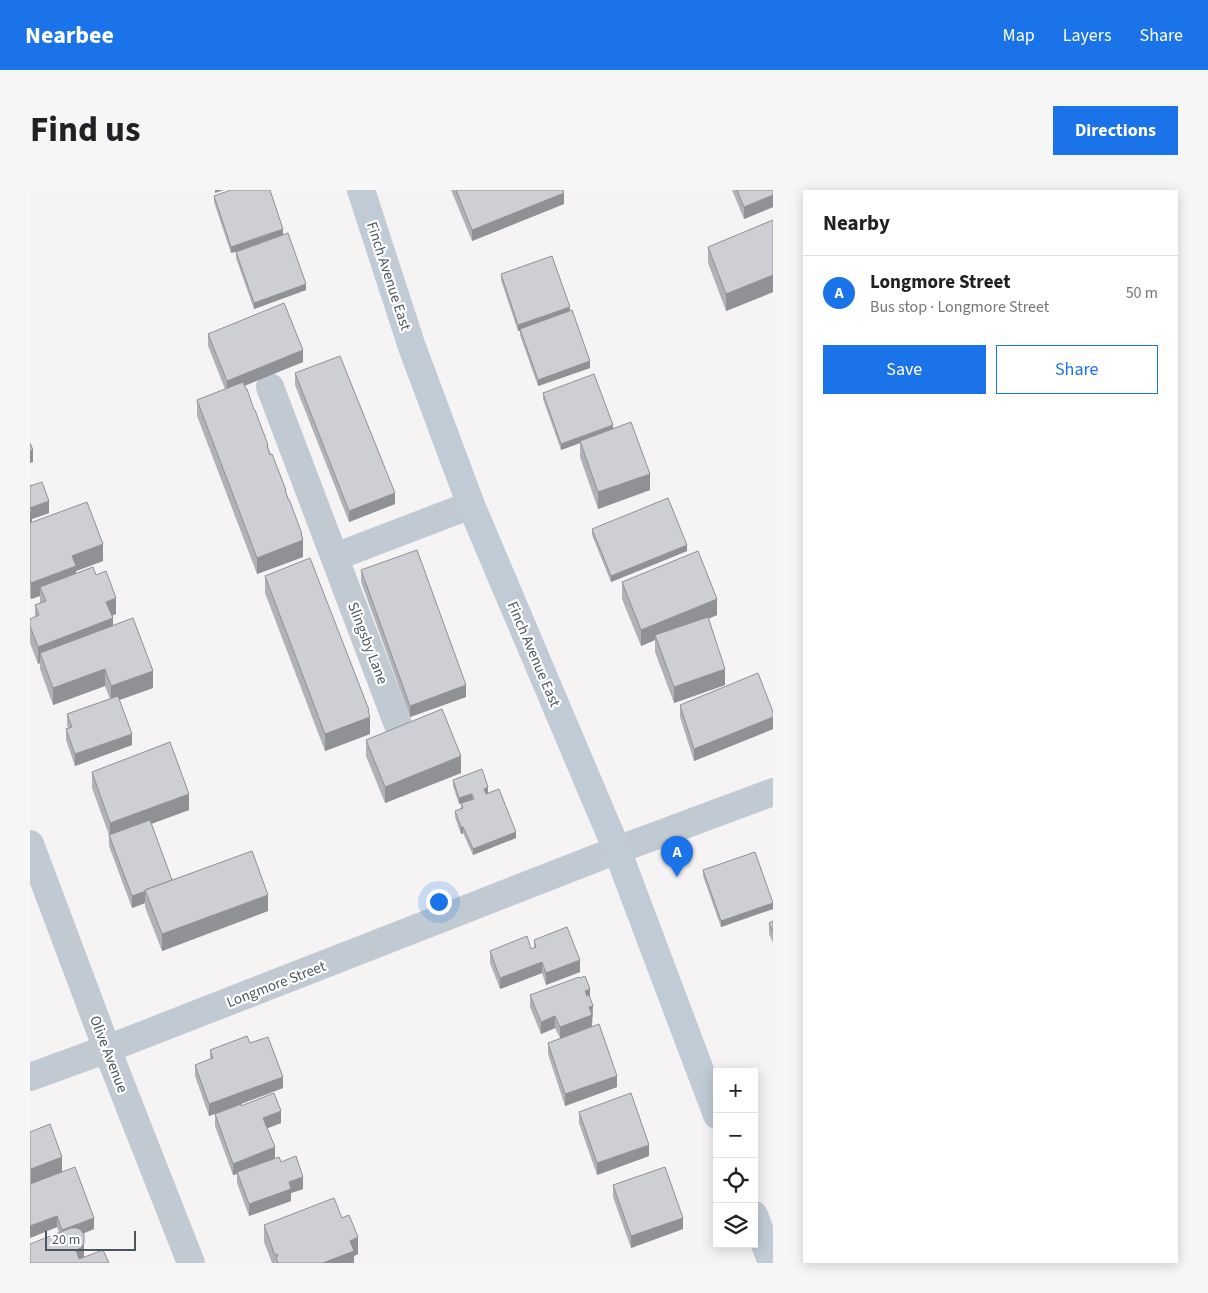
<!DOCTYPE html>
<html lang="en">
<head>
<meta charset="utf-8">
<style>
	body { margin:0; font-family:"Source Sans 3",sans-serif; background:#f6f6f6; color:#202124 }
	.controls { position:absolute; right:15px; bottom:15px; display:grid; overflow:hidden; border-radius:0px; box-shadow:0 2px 12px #0003 }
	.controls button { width:45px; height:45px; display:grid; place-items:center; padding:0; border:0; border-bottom:1px solid #e0e0e0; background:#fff; color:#202124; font:25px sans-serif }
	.scale { position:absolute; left:15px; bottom:12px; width:91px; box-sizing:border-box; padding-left:5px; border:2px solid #4a5661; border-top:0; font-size:14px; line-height:18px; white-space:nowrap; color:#4a5661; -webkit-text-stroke:4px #fff; paint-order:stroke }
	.you { position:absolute; left:408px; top:711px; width:18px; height:18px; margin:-12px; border:4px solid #fff; border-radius:50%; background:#1a73e8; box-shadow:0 0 0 8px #1a73e833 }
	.badge { display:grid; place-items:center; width:32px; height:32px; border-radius:50%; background:#1a73e8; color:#fff; font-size:16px; font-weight:700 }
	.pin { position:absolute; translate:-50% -41px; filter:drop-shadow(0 1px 2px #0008) }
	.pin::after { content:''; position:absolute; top:26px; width:18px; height:15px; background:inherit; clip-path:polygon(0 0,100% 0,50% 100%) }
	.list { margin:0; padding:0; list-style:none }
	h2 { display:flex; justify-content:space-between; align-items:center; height:65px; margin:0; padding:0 20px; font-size:21px }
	h2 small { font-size:16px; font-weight:400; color:#757577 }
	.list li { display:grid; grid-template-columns:32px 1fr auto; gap:15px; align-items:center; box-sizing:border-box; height:75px; padding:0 20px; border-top:1px solid #e0e0e0 }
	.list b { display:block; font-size:19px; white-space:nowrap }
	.list p { margin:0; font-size:16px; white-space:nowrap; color:#757577 }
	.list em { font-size:16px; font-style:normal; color:#757577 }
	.actions { display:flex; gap:10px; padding:15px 20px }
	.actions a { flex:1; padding:11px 0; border:1px solid #1a73e8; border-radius:0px; text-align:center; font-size:18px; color:#1a73e8 }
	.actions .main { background:#1a73e8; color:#fff }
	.icon { flex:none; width:28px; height:28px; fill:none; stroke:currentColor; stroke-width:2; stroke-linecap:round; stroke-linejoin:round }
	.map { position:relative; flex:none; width:743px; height:1073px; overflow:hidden; border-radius:0px }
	header { display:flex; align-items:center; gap:30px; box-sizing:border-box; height:70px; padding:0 25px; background:#1a73e8; color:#fff }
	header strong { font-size:24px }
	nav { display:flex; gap:28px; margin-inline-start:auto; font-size:18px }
	.intro { display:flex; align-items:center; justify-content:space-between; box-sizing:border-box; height:120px; padding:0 30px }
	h1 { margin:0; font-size:35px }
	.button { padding:12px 22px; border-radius:0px; background:#1a73e8; color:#fff; font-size:18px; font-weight:700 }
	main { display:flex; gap:30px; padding:0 30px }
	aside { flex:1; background:#fff; border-radius:0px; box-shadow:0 2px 12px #0003 }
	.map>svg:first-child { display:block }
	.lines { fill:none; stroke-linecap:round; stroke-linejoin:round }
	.minor { stroke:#c1cad2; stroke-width:28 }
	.secondary { stroke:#c1cbd6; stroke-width:28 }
	.wall { fill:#b0b2b7 }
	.shaded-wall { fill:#909195 }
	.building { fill:#cdcfd5; stroke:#909195 }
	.labels { text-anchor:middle; stroke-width:4.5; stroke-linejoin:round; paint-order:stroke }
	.street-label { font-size:15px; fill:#4a5661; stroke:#fff }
</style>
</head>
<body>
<header>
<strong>Nearbee</strong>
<nav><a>Map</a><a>Layers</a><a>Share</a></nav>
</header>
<div class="intro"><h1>Find us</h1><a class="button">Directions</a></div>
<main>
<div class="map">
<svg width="743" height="1073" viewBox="0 0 743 1073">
	<rect width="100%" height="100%" fill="#f5f3f3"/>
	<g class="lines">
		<!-- minor -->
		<g class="minor">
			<path d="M 240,197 L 370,540"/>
			<path d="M 305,367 L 441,315"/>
			<path d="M 0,654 L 77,859 L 161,1073"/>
			<path d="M 0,887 L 77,859 L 587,660 L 743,602"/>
		</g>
		<!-- secondary -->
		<g class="secondary">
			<path d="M 331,0 L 382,157 L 441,315 L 587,660 L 687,925"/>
			<path d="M 724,1025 L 742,1073"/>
		</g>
	</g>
	<!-- wall -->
	<g class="wall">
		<path d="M 421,0 L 533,0 L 534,14 L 442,51 Z"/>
		<path d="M 702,0 L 743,0 L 743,17 L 714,29 Z"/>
		<path d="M 184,6 L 253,44 L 276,100 L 224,119 L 206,68 L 206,62 L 201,63 L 184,12 Z"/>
		<path d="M 743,30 L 743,102 L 696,121 L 678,73 L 678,57 Z"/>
		<path d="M 471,84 L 540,121 L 560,178 L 508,196 L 490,145 L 490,141 L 488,141 L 471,90 Z"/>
		<path d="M 178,144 L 273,172 L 214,195 L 256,303 L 272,344 L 273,367 L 227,384 L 167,226 L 167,210 L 195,199 L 178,156 Z"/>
		<path d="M 265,183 L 365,314 L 319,332 L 265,195 Z"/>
		<path d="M 513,203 L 583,239 L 620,300 L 568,319 L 550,267 L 550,253 L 531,260 L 513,209 Z"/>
		<path d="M 0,295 L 19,323 L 2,329 L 2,333 L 73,371 L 46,381 L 46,383 L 66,385 L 86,424 L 82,426 L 83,436 L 123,498 L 89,510 L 102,555 L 45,576 L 36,550 L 36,539 L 38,538 L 37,536 L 37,524 L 80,509 L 75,496 L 23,515 L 10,479 L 10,473 L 8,474 L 0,453 L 0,429 L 5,427 L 5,415 L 10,413 L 10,406 L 1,409 L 0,407 Z"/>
		<path d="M 562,339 L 657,361 L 581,392 L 562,345 Z"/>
		<path d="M 331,380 L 436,507 L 380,527 L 331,392 Z"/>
		<path d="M 235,386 L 339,525 L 340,544 L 295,561 L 235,403 Z"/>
		<path d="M 592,392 L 687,425 L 678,429 L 695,495 L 644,513 L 625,462 L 625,450 L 611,456 L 592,409 Z"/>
		<path d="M 650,515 L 743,522 L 743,539 L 664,571 L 650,527 Z"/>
		<path d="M 336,550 L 431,583 L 355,613 L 336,566 Z"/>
		<path d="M 62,582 L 159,620 L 121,634 L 142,690 L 238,721 L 132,761 L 115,717 L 115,713 L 102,718 L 79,656 L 79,645 L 62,598 Z"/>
		<path d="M 423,590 L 458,603 L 486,648 L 443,665 L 433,643 L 431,644 L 425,627 L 425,621 L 431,618 L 431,614 L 429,614 L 423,596 Z"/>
		<path d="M 673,680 L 743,719 L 691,737 L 673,686 Z"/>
		<path d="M 743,731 L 743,753 L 739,744 L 739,733 Z"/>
		<path d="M 504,750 L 550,782 L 516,795 L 512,783 L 470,799 L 460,773 L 460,761 L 501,759 L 504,758 Z"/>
		<path d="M 500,805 L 560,809 L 563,827 L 562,827 L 562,836 L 587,897 L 535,916 L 518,864 L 518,853 L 530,848 L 525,838 L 511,844 L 500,817 Z"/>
		<path d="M 220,853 L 253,898 L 211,914 L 211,916 L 251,933 L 237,938 L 245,969 L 251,972 L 273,999 L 261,1003 L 261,1011 L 219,1026 L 207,993 L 207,984 L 203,985 L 185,936 L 185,924 L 192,921 L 179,926 L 165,886 L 165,875 L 180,869 L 180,860 Z"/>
		<path d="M 549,922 L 619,966 L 567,985 L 549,933 Z"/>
		<path d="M 0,942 L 32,981 L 64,1039 L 53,1044 L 54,1067 L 79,1073 L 0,1073 L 29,1043 L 27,1037 L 0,1048 Z"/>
		<path d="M 583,995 L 653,1039 L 601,1058 L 583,1007 Z"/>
		<path d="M 312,1028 L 328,1064 L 324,1066 L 324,1073 L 242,1073 L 234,1052 L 234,1035 Z"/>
	</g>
	<!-- shaded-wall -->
	<g class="shaded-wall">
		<path d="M 185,0 L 194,0 L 185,3 Z"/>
		<path d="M 534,3 L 534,14 L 442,51 L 442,40 Z"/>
		<path d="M 743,5 L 743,17 L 714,29 L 714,17 Z"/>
		<path d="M 253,39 L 253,45 L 201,63 L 201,57 Z"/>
		<path d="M 743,85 L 743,102 L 696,121 L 696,104 Z"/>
		<path d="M 276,94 L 276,100 L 224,119 L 224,113 Z"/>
		<path d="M 540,117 L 540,123 L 490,139 L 490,141 L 488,141 L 488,135 Z"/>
		<path d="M 273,160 L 273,172 L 197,203 L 197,191 Z"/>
		<path d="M 560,171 L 560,178 L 508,196 L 508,190 Z"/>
		<path d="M 583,235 L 583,241 L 550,251 L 550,253 L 531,260 L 531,254 Z"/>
		<path d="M 3,260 L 3,272 L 0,273 L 0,261 Z"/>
		<path d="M 620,284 L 620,300 L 568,319 L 568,302 Z"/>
		<path d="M 365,303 L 365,314 L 319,332 L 319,321 Z"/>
		<path d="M 19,311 L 19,323 L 2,329 L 2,333 L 0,333 L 0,318 Z"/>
		<path d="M 273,350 L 273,367 L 227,384 L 227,368 Z"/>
		<path d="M 73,354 L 73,371 L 46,381 L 46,393 L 10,397 L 10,406 L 1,409 L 1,393 L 42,366 Z"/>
		<path d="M 657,355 L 657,361 L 581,392 L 581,386 Z"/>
		<path d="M 86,408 L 86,424 L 76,428 L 76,412 Z"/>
		<path d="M 687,409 L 687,425 L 627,450 L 625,445 L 625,450 L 611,456 L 611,440 Z"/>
		<path d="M 83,428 L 83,445 L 10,463 L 10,473 L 8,474 L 8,457 Z"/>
		<path d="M 75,479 L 75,496 L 23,515 L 23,498 Z"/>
		<path d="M 695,479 L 695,495 L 644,513 L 644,497 Z"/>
		<path d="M 123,481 L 123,498 L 81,513 L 81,496 Z"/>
		<path d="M 436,495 L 436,507 L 380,527 L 380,516 Z"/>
		<path d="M 339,520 L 339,528 L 340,527 L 340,544 L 295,561 L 295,544 Z"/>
		<path d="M 743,527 L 743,539 L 664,571 L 664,559 Z"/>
		<path d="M 102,544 L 102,555 L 45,576 L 45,564 Z"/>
		<path d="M 431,566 L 431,583 L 355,613 L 355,597 Z"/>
		<path d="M 458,597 L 458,603 L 454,605 L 454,599 Z"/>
		<path d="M 159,604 L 159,620 L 80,649 L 80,633 Z"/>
		<path d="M 442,604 L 442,610 L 429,614 L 429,608 Z"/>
		<path d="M 431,637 L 433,637 L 433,643 L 431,644 Z"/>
		<path d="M 486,642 L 486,648 L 443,665 L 443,659 Z"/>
		<path d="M 115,701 L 115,713 L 102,718 L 102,706 Z"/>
		<path d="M 238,705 L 238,721 L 132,761 L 132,744 Z"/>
		<path d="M 743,713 L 743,719 L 691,737 L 691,731 Z"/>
		<path d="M 550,770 L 550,782 L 516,795 L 516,783 Z"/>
		<path d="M 512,772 L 512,783 L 470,799 L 470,788 Z"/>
		<path d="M 560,799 L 560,811 L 555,812 L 555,801 Z"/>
		<path d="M 563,816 L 562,836 L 530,849 L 530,837 L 559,817 Z"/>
		<path d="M 525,826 L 525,838 L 511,844 L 511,832 Z"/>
		<path d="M 587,886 L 587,897 L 535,916 L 535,904 Z"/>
		<path d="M 253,887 L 253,898 L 179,926 L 179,914 Z"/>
		<path d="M 251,921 L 251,933 L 233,940 L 233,928 Z"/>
		<path d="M 619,955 L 619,966 L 567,985 L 567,973 Z"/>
		<path d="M 245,957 L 245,969 L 207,982 L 207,984 L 203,985 L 203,974 Z"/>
		<path d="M 32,967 L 32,984 L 1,995 L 1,979 Z"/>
		<path d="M 273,987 L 273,999 L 261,1003 L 261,1011 L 219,1026 L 219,1014 L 259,992 Z"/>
		<path d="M 27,1026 L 27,1037 L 0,1048 L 0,1036 Z"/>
		<path d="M 64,1028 L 64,1039 L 32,1051 L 32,1040 Z"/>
		<path d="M 653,1028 L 653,1039 L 601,1058 L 601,1046 Z"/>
		<path d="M 328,1047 L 328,1064 L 324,1066 L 324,1073 L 293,1073 L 320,1051 Z"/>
		<path d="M 54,1053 L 54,1070 L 46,1073 L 46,1060 Z"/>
	</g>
	<!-- building -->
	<g class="building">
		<path d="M 201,0 L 240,0 L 253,39 L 201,57 L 184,6 Z"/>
		<path d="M 426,0 L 533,0 L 534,3 L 442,40 Z"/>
		<path d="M 707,0 L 743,0 L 743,5 L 714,17 Z"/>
		<path d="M 743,30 L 743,85 L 696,104 L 678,57 Z"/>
		<path d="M 258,43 L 276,94 L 224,113 L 206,62 Z"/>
		<path d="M 522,66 L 540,117 L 488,135 L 471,84 Z"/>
		<path d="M 254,113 L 273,160 L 197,191 L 178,144 Z"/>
		<path d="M 542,120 L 560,171 L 508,190 L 490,139 Z"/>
		<path d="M 310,166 L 365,303 L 319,321 L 265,183 Z"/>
		<path d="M 564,184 L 583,235 L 531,254 L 513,203 Z"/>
		<path d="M 213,192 L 216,199 L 217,199 L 224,220 L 225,220 L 238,255 L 237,256 L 240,265 L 242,264 L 256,300 L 255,300 L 258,309 L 259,309 L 272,344 L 271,344 L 273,350 L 227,368 L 167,210 Z"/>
		<path d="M 601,232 L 620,284 L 568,302 L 550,251 Z"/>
		<path d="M 0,253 L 3,260 L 0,261 Z"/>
		<path d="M 12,292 L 19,311 L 0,318 L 2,321 L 0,322 L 0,295 L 0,296 Z"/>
		<path d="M 638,308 L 657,355 L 581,386 L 562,339 Z"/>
		<path d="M 57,312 L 73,354 L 42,366 L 46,376 L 1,393 L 0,390 L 0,333 Z"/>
		<path d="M 387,360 L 436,495 L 380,516 L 331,380 Z"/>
		<path d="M 668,361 L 687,409 L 611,440 L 592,392 Z"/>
		<path d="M 280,368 L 339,520 L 338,521 L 340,527 L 295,544 L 235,386 Z"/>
		<path d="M 63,377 L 66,385 L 76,381 L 86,408 L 76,412 L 83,428 L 8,457 L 0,436 L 0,429 L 9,425 L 5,415 L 16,411 L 10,397 Z"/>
		<path d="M 678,427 L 695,479 L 644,497 L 625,445 Z"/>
		<path d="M 103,428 L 123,481 L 81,496 L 75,479 L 23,498 L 10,463 Z"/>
		<path d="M 728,483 L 743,522 L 743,527 L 664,559 L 650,515 Z"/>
		<path d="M 88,506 L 102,544 L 45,564 L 36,539 L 42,537 L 37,524 Z"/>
		<path d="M 412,519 L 431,566 L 355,597 L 336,550 Z"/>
		<path d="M 140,552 L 159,604 L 80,633 L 62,582 Z"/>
		<path d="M 452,579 L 458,597 L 454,599 L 456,604 L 469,599 L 486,642 L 443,659 L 433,637 L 431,637 L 425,621 L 433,618 L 431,613 L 444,609 L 442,604 L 429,608 L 423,590 Z"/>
		<path d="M 120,630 L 142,690 L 115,700 L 116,701 L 102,706 L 79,645 Z"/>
		<path d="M 222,661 L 238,705 L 132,744 L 115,700 Z"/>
		<path d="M 725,662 L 743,713 L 691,731 L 673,680 Z"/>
		<path d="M 743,731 L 743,742 L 739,733 Z"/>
		<path d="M 537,737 L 550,770 L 516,783 L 512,772 L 470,788 L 460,761 L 497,746 L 501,759 L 506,757 L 504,750 Z"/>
		<path d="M 555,786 L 560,799 L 555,801 L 557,806 L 559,805 L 563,816 L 559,817 L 562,825 L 530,837 L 525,826 L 511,832 L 500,805 L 549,787 L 550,788 Z"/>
		<path d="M 569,834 L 587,886 L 535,904 L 518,853 Z"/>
		<path d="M 217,846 L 220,853 L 238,847 L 253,887 L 179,914 L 165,875 L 183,868 L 180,860 Z"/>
		<path d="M 244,903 L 251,921 L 233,928 L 245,957 L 203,974 L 185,924 L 211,914 L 211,916 Z"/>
		<path d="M 601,903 L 619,955 L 567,973 L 549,922 Z"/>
		<path d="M 20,934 L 32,967 L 1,979 L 0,977 L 0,942 Z"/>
		<path d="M 266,966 L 273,987 L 259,992 L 261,999 L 219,1014 L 207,982 L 249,967 L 251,972 Z"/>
		<path d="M 45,977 L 64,1028 L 32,1040 L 27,1026 L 0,1036 L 0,994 Z"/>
		<path d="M 635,977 L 653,1028 L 601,1046 L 583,995 Z"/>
		<path d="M 304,1008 L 312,1028 L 319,1025 L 328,1047 L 320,1051 L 324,1061 L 293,1073 L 248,1073 L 246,1067 L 248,1066 L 247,1064 L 245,1065 L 234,1035 Z"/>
		<path d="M 41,1038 L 47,1038 L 51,1040 L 54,1045 L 54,1053 L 51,1058 L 46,1060 L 49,1069 L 73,1060 L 79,1073 L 0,1073 L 0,1054 Z"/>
	</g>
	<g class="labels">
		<!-- street labels -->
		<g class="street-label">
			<text transform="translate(359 86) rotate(72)" y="5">Finch Avenue East</text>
			<text transform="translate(338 453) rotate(69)" y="5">Slingsby Lane</text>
			<text transform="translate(504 464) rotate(67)" y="5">Finch Avenue East</text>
			<text transform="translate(246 794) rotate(-21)" y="5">Longmore Street</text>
			<text transform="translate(79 864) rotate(69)" y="5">Olive Avenue</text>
		</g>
	</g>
</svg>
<div class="controls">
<button>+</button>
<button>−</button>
<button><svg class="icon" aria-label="locate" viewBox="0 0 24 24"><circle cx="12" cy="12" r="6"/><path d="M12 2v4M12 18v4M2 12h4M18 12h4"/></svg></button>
<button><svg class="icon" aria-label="layers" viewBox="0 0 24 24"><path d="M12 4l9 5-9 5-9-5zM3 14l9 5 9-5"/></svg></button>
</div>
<div class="scale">20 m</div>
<div class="you"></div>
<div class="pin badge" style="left:647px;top:687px">A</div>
</div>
<aside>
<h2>Nearby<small></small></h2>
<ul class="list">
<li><span class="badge">A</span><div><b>Longmore Street</b><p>Bus stop · Longmore Street</p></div><em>50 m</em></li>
</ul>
<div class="actions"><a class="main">Save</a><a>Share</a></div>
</aside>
</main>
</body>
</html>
